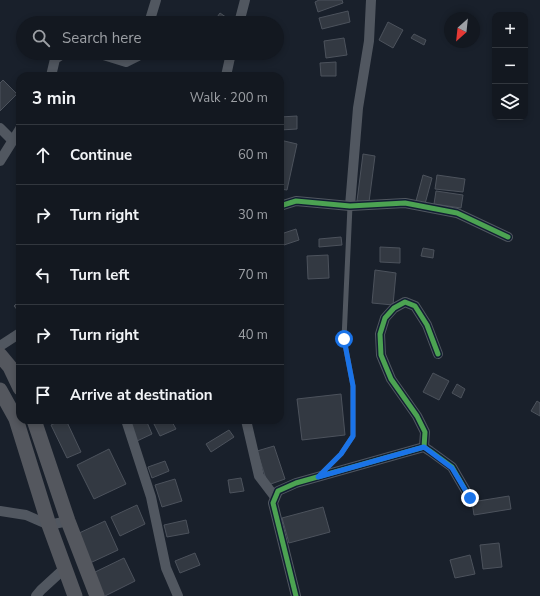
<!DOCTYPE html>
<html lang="en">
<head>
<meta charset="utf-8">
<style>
	body { margin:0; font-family:"Nunito Sans",sans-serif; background:#1c2129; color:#f1f3f6 }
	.controls { position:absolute; right:12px; top:12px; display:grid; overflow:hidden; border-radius:8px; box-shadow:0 2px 6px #0003 }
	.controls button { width:36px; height:36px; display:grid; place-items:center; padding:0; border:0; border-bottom:1px solid #32373e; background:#131820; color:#f1f3f6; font:20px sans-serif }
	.compass { position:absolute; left:444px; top:12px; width:36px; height:36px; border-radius:50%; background:#131820; box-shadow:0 2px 6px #0003; rotate:207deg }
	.stop { position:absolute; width:12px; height:12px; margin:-9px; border:3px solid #1a73e8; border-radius:50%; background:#fff }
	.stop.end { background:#1a73e8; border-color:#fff; box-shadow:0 1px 4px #0008 }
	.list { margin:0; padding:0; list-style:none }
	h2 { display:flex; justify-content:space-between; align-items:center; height:52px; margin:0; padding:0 16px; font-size:17px }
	h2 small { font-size:13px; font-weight:400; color:#9da0a5 }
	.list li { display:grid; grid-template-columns:26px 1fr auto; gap:12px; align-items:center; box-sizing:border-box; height:60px; padding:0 16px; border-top:1px solid #32373e }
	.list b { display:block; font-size:15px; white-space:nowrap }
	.list em { font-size:13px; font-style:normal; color:#9da0a5 }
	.icon { flex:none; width:22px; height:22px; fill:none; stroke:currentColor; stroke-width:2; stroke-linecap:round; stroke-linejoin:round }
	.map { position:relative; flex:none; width:540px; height:596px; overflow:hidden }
	.search { position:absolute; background:#131820; box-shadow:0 2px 6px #0003; left:16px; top:16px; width:268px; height:44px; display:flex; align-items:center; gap:10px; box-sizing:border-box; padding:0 14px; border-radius:22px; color:#9da0a5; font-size:15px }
	.panel { position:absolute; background:#131820; box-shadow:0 2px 6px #0003; left:16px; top:72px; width:268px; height:352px; border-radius:12px }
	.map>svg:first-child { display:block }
	.building { fill:#333942; stroke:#4c525c }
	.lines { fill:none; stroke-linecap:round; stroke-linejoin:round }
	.service { stroke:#515760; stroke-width:5 }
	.minor { stroke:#515760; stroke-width:10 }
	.secondary { stroke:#54575e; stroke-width:15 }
	.cycleway-casing { stroke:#121e32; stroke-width:8 }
	.cycleway { stroke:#4ca352; stroke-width:5 }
	.route { stroke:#1a73e8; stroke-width:5 }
</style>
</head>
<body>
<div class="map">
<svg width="540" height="596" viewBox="0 0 540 596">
	<rect width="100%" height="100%" fill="#19202b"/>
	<!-- building -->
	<g class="building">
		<path d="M 319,0 L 342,0 L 343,3 L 318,12 L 315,2 Z"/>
		<path d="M 348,11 L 350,22 L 322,29 L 319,18 Z"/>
		<path d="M 220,13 L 230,20 L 228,23 L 219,23 L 215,20 Z"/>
		<path d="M 205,18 L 211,23 L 201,23 Z"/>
		<path d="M 388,22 L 403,30 L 393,48 L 379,40 Z"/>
		<path d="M 414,34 L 426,40 L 424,45 L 411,38 Z"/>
		<path d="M 344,38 L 347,55 L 326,58 L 324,41 Z"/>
		<path d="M 336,62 L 336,76 L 321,76 L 320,63 Z"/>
		<path d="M 3,80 L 17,94 L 0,111 L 0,83 Z"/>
		<path d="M 297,116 L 297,129 L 280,130 L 280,117 Z"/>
		<path d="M 280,140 L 297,144 L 287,190 L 280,189 Z"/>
		<path d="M 363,154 L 375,156 L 369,202 L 357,201 Z"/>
		<path d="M 423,175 L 432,178 L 425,204 L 416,201 Z"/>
		<path d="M 437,175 L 465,179 L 463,192 L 435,189 Z"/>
		<path d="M 436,191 L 463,195 L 461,208 L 434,204 Z"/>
		<path d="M 296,229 L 299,240 L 284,245 L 281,234 Z"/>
		<path d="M 341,237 L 342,245 L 319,247 L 319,239 Z"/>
		<path d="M 380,247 L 400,248 L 400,263 L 380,262 Z"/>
		<path d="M 423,248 L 434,250 L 433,258 L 421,256 Z"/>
		<path d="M 328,255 L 329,278 L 308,279 L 307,256 Z"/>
		<path d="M 375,270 L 396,273 L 393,305 L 372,303 Z"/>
		<path d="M 20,300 L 20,313 L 14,306 Z"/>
		<path d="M 433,373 L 449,381 L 439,400 L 423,392 Z"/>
		<path d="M 457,384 L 465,389 L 461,398 L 452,393 Z"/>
		<path d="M 341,394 L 345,435 L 302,440 L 297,399 Z"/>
		<path d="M 537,401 L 540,403 L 540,416 L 531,411 Z"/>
		<path d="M 62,420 L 66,420 L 81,452 L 67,458 L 51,425 Z"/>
		<path d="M 134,420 L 146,420 L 152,434 L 137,441 L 129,422 Z"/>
		<path d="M 152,420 L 171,420 L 176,429 L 160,436 Z"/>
		<path d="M 229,430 L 234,437 L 211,452 L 206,444 Z"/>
		<path d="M 274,446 L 285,479 L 268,485 L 257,451 Z"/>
		<path d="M 109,449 L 126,484 L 94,499 L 77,465 Z"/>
		<path d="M 165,461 L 169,471 L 152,478 L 148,467 Z"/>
		<path d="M 241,478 L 244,491 L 230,493 L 228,480 Z"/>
		<path d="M 175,479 L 182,501 L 162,507 L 155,485 Z"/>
		<path d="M 509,496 L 511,509 L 474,515 L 472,502 Z"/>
		<path d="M 137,505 L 145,524 L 120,536 L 111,517 Z"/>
		<path d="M 323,507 L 330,532 L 289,543 L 282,518 Z"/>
		<path d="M 186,520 L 189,533 L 167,537 L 164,525 Z"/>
		<path d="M 105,521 L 118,550 L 90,563 L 77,534 Z"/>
		<path d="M 499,543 L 502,567 L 483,569 L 480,545 Z"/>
		<path d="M 195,553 L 200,565 L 180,573 L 175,561 Z"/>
		<path d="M 470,555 L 475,574 L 455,578 L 450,560 Z"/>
		<path d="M 124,558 L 135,581 L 105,596 L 101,596 L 91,574 Z"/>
	</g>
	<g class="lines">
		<!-- service -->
		<path class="service" d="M 321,474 L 341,454 L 353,436 L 353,386 L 344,339 L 350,206"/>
		<!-- minor -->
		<g class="minor">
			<path d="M 149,23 L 156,0"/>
			<path d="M 239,23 L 245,0"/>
			<path d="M 97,53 L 126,62 L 138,56 L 139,53"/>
			<path d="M 51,76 L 55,59 L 64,53"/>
			<path d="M 226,76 L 231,53"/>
			<path d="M 0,128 L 12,140"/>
			<path d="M 0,161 L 20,129"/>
			<path d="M 280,206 L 296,201 L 350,206 L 405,203 L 457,213 L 508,237"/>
			<path d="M 350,206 L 358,108 L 369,41 L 371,0"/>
			<path d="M 0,346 L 20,333"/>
			<path d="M 126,420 L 151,497 L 166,568 L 178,596"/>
			<path d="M 246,420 L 259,476 L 275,497"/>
			<path d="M 424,447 L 425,432 L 417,416 L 391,379 L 381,355 L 380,334 L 385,318 L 394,308 L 405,302 L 415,306 L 427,325 L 438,354"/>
			<path d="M 0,511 L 26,515 L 49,525 L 68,521"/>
			<path d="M 36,596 L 41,590 L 65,568"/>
			<path d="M 296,596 L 273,503 L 278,491 L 296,483 L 424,447 L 430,451 L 452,467 L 470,498"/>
		</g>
		<!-- secondary -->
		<g class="secondary">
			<path d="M 0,355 L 10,367 L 20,388"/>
			<path d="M 0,390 L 16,419 L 49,525 L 75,596"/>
			<path d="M 34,420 L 68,521 L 97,596"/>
		</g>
		<!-- cycleway casing -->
		<g class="cycleway-casing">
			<g id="cycleway">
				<path d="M 280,206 L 296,201 L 350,206 L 405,203 L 457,213 L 508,237"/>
				<path d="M 424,447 L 425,432 L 417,416 L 391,379 L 381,355 L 380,334 L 385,318 L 394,308 L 405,302 L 415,306 L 427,325 L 438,354"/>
				<path d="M 296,596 L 273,503 L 278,491 L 296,483 L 424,447 L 430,451 L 452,467 L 470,498"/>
			</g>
		</g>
		<!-- cycleway -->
		<use href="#cycleway" class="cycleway"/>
	</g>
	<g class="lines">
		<!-- route -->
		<path class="route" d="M 344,339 L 353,386 L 353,436 L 341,454 L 318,477 L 424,447 L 452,468 L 470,498"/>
	</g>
</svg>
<div class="controls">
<button>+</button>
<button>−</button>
<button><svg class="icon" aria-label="layers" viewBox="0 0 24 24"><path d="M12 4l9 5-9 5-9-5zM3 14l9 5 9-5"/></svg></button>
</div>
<svg class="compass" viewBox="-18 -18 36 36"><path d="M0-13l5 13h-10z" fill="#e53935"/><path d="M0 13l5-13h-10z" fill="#9da0a5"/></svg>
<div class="stop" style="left:344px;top:339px"></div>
<div class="stop end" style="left:470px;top:498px"></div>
<div class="search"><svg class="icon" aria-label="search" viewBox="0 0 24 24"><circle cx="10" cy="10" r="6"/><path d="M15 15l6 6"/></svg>Search here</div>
<section class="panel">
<h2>3 min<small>Walk · 200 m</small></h2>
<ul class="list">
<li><svg class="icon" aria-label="ahead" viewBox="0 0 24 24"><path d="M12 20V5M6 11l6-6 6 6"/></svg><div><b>Continue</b></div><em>60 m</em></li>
<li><svg class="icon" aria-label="right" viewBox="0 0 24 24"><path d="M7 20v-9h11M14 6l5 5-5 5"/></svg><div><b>Turn right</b></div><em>30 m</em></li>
<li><svg class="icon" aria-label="left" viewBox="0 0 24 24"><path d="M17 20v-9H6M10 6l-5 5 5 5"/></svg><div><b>Turn left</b></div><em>70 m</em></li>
<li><svg class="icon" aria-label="right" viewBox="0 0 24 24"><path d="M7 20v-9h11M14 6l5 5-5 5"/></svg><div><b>Turn right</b></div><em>40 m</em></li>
<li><svg class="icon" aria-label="arrive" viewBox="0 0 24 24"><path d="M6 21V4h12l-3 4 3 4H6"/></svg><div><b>Arrive at destination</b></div></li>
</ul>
</section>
</div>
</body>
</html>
